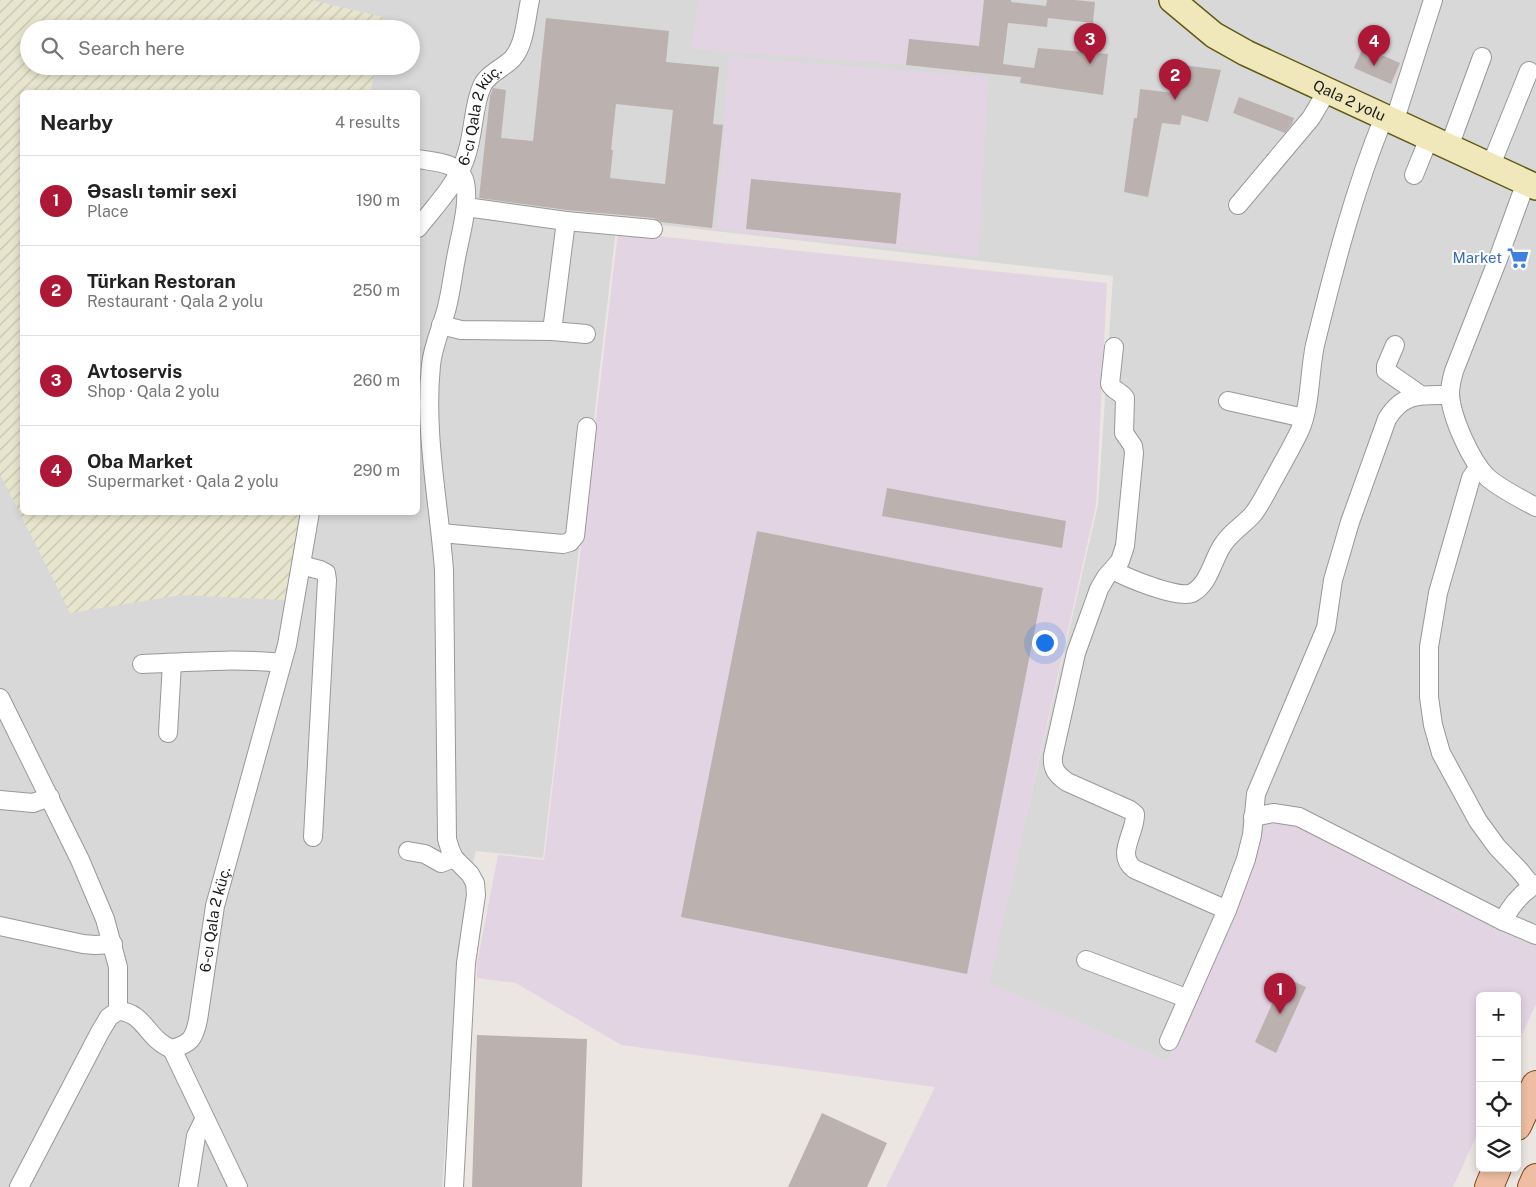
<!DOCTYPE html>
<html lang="en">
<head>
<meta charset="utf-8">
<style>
	body { margin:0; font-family:"Public Sans",sans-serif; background:#f6f6f6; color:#222 }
	.controls { position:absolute; right:15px; bottom:15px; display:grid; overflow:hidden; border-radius:8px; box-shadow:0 2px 8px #0003 }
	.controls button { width:45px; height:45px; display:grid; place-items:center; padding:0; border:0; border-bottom:1px solid #e0e0e0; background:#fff; color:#222; font:25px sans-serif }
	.you { position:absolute; left:1044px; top:642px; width:18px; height:18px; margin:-12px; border:4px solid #fff; border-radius:50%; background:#1a73e8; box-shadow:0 0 0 8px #1a73e833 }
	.badge { display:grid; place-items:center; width:32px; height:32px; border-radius:50%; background:#ad1836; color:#fff; font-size:16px; font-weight:700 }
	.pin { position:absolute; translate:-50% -41px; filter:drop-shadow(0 1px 2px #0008) }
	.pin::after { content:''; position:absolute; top:26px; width:18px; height:15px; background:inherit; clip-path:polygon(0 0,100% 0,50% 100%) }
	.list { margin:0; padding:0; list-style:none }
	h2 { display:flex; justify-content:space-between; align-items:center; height:65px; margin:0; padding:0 20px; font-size:21px }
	h2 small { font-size:16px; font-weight:400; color:#767676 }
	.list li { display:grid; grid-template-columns:32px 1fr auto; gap:15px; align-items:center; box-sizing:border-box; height:90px; padding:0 20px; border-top:1px solid #e0e0e0 }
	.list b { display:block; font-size:19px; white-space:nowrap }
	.list p { margin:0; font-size:16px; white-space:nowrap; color:#767676 }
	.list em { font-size:16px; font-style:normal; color:#767676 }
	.icon { flex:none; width:28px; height:28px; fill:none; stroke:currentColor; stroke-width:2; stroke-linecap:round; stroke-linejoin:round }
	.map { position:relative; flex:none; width:1536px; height:1187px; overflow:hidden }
	.search { position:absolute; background:#fff; box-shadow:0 2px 8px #0003; left:20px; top:20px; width:400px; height:55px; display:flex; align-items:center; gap:12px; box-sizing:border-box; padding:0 18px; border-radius:28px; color:#767676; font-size:19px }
	.panel { position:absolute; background:#fff; box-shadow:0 2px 8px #0003; left:20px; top:90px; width:400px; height:425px; border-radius:8px }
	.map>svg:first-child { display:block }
	.residential { fill:#d9d8d8; fill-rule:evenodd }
	.industrial { fill:#e3d4e3 }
	.farmland { fill:url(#farmland-furrows) }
	.building { fill:#bbb1af; fill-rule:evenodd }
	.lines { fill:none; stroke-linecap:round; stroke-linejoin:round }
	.minor-casing { stroke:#989898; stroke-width:20 }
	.secondary-casing { stroke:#625a11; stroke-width:28 }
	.primary-casing { stroke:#804511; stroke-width:30 }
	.minor { stroke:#fff; stroke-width:18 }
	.secondary { stroke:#f0e8ba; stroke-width:25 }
	.primary { stroke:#efbea2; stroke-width:28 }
	.labels { text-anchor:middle; stroke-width:4; stroke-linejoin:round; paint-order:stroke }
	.street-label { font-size:15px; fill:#1b1b1b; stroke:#fff }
	.shop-label { font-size:15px; fill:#366cbe; stroke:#fff; text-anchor:end }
</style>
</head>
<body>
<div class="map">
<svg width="1536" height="1187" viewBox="0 0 1536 1187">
	<defs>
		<pattern id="farmland-furrows" width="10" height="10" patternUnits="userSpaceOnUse" patternTransform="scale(1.25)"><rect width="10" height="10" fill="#e8e5ce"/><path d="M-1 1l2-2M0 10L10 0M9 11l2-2" fill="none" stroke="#c6c4b0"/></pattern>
	</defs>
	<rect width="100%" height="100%" fill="#ebe6e1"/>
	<!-- residential -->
	<path class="residential" d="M 0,0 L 1536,0 L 1536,949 L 1167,1061 L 988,983 L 1098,505 L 1113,276 L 617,220 L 543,858 L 476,851 L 467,886 L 458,969 L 442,1187 L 0,1187 ZM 29,29 L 411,29 L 411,66 L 29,66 ZM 22,92 L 418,92 L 418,512 L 22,512 Z"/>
	<!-- industrial -->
	<g class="industrial">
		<path d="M 698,0 L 984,0 L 979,46 L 909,39 L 906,65 L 692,49 Z"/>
		<path d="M 729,56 L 988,77 L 978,257 L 717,229 Z"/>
		<path d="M 618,232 L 1107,283 L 1096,505 L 989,983 L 1167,1061 L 1269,822 L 1285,822 L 1536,948 L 1536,1004 L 1517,1045 L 1517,996 L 1480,996 L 1480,1128 L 1453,1187 L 886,1187 L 935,1087 L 621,1045 L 516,983 L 477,978 L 477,964 L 498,855 L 544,860 Z"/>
	</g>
	<!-- farmland -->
	<path class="farmland" d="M 0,0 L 311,0 L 383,17 L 381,29 L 29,29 L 29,66 L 375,66 L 371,92 L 22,92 L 22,512 L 302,513 L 287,600 L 180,595 L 70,613 L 0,474 Z"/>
	<!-- building -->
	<g class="building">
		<path d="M 984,0 L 1011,0 L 1011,2 L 1046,6 L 1047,0 L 1074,0 L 1095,2 L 1093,23 L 1048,18 L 1047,27 L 1008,23 L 1003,64 L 1034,68 L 1038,48 L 1108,54 L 1103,95 L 1020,83 L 1021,77 L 906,65 L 909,39 L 979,46 Z"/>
		<path d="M 546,18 L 669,31 L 666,62 L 719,67 L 713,124 L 723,125 L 712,228 L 661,222 L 654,218 L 567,210 L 479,198 L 490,96 L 493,88 L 506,90 L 501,138 L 533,141 ZM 616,104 L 673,110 L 665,184 L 610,178 L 613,150 L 611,150 Z"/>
		<path d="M 1363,47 L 1400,63 L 1391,84 L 1354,68 Z"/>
		<path d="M 1175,64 L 1221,70 L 1208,122 L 1182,115 L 1180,125 L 1162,123 L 1148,197 L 1124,192 L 1134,118 L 1137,118 L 1140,89 L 1174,93 Z"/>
		<path d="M 1239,97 L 1294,118 L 1292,124 L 1285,133 L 1233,113 Z"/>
		<path d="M 751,179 L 901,193 L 896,244 L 746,229 Z"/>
		<path d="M 887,488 L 1066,521 L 1062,548 L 882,516 Z"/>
		<path d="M 757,531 L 1043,588 L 967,974 L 681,917 Z"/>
		<path d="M 1284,977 L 1306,987 L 1276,1053 L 1255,1042 Z"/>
		<path d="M 477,1035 L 587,1039 L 582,1187 L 472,1187 Z"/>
		<path d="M 822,1113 L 887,1143 L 867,1187 L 788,1187 Z"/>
	</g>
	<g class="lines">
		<!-- minor casing -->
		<g class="minor-casing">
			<g id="minor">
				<path d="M 1398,110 L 1433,0"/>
				<path d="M 1453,136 L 1482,57"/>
				<path d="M 1495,155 L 1529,71"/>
				<path d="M 418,159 C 433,162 458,162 464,179 C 471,200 460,236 456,258 C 453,274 451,291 447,307 C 442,327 433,345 431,365 C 424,434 439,503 444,570 L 447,839 L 450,849 L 454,858 L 470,874 L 475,883 L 476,895 L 466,963 L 454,1187"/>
				<path d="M 1414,175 L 1429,138"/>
				<path d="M 1526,182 L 1498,259 L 1454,371 C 1452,378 1450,386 1450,394 C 1451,417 1471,461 1487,477 C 1499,488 1521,499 1536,507"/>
				<path d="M 1238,205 L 1311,118 L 1327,91"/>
				<path d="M 466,207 L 566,221 L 653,229"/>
				<path id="s1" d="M 418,228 C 436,205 459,182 467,153 C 474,131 473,106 482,86 C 488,73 504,68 513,58 C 525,44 526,18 530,0"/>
				<path d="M 441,325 L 461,330 L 552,331 L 586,334"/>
				<path d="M 552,331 L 566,221"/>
				<path d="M 1395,345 L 1386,366 L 1386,371 L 1419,394"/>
				<path d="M 1114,347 L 1110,384 C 1114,391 1121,392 1125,398 L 1124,433 L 1133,446 L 1134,453 L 1125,546 L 1120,561 L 1106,577 L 1099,589 L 1076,653 L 1053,756 C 1052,769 1056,774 1067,782 L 1130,810 L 1135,814 C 1136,833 1115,854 1134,869 L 1227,910"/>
				<path d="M 1228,401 L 1304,418"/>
				<path d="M 1478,468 L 1471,478 L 1438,593 L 1429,647 L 1429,697 L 1433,725 L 1441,753 L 1478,821 L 1497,847 L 1520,871 L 1532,886"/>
				<path d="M 441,533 L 563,544 L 570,542 L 575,536 L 587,427"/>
				<path d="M 301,565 L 320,570 L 326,573 L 327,580 L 313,837"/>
				<path d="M 1113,570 C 1127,578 1178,599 1192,593 C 1210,584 1213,557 1224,543 C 1232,531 1245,524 1254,513 C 1262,502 1268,489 1275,477 C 1283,462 1292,447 1300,430 C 1311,404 1309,373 1315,345 C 1334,268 1354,190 1384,117"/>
				<path d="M 142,664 C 189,662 235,658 282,663"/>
				<path d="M 0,698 L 80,860 L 105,919 L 118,967 L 118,1011"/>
				<path d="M 168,733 L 172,663"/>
				<path d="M 0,800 L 33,803 L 50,797"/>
				<path d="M 1253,817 L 1273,813 L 1299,817 L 1503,921 L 1536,935"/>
				<path d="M 408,851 L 425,854 L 441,863 L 454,858"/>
				<path d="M 1503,921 C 1511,905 1521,893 1536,884"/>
				<path d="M 0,926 L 83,944 L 95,945 L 113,944"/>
				<path d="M 1086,960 L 1186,998"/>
				<path d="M 1169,1041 L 1227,910 L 1246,859 L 1252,835 L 1256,794 L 1326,628 L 1333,580 L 1350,522 L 1387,419 C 1403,392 1422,395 1450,395"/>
				<path d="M 172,1049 L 238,1187"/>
				<path id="s2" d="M 19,1187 L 100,1032 L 109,1017 L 118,1011 C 145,1012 146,1039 172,1049 C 191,1043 194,1039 198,1020 L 215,906 L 287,645 L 310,512"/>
				<path d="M 188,1187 L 196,1136 L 205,1118"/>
			</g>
		</g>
		<!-- secondary casing -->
		<g class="secondary-casing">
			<g id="secondary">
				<path id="s3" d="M 1172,0 L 1214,35 L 1246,53 L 1536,187"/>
			</g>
		</g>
		<!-- primary casing -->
		<g class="primary-casing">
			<g id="primary">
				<path d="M 1517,1126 L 1536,1085"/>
				<path d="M 1489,1187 L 1497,1168"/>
				<path d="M 1532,1187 L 1536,1178"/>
			</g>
		</g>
		<!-- minor -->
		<use href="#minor" class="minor"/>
		<!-- secondary -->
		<use href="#secondary" class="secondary"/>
		<!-- primary -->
		<use href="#primary" class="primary"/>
	</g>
	<!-- icons -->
	<defs>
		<g id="supermarket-bare" transform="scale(1.725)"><path d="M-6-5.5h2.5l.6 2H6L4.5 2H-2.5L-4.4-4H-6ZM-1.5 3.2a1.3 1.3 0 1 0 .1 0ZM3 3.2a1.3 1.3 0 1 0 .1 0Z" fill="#3f7fe0" stroke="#fff" stroke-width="2.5" paint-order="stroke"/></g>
	</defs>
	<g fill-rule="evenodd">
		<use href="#supermarket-bare" x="1518" y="258"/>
	</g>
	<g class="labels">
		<!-- street labels -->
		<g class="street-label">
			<text dy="5" stroke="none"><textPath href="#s3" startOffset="205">Qala 2 yolu</textPath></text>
			<text dy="5" stroke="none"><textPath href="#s1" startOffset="131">6-cı Qala 2 küç.</textPath></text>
			<text dy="5" stroke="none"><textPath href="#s2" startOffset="415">6-cı Qala 2 küç.</textPath></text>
		</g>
		<!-- shop labels -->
		<g class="shop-label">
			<text x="1502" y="263">Market</text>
		</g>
	</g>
</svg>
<div class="controls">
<button>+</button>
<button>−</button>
<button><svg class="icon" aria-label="locate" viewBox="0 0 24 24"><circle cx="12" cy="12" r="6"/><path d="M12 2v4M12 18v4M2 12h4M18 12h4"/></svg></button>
<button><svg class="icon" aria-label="layers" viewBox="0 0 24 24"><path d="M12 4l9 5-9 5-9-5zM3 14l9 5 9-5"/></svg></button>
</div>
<div class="you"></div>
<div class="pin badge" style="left:1280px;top:1014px">1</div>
<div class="pin badge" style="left:1175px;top:100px">2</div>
<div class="pin badge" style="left:1090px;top:64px">3</div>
<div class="pin badge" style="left:1374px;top:66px">4</div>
<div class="search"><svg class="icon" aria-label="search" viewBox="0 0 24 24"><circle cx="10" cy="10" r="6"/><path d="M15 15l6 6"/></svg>Search here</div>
<section class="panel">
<h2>Nearby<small>4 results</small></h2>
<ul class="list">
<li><span class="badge">1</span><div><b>Əsaslı təmir sexi</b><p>Place</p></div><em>190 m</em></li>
<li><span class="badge">2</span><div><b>Türkan Restoran</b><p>Restaurant · Qala 2 yolu</p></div><em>250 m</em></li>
<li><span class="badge">3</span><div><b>Avtoservis</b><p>Shop · Qala 2 yolu</p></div><em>260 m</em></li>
<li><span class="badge">4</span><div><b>Oba Market</b><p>Supermarket · Qala 2 yolu</p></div><em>290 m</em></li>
</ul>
</section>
</div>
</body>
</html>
